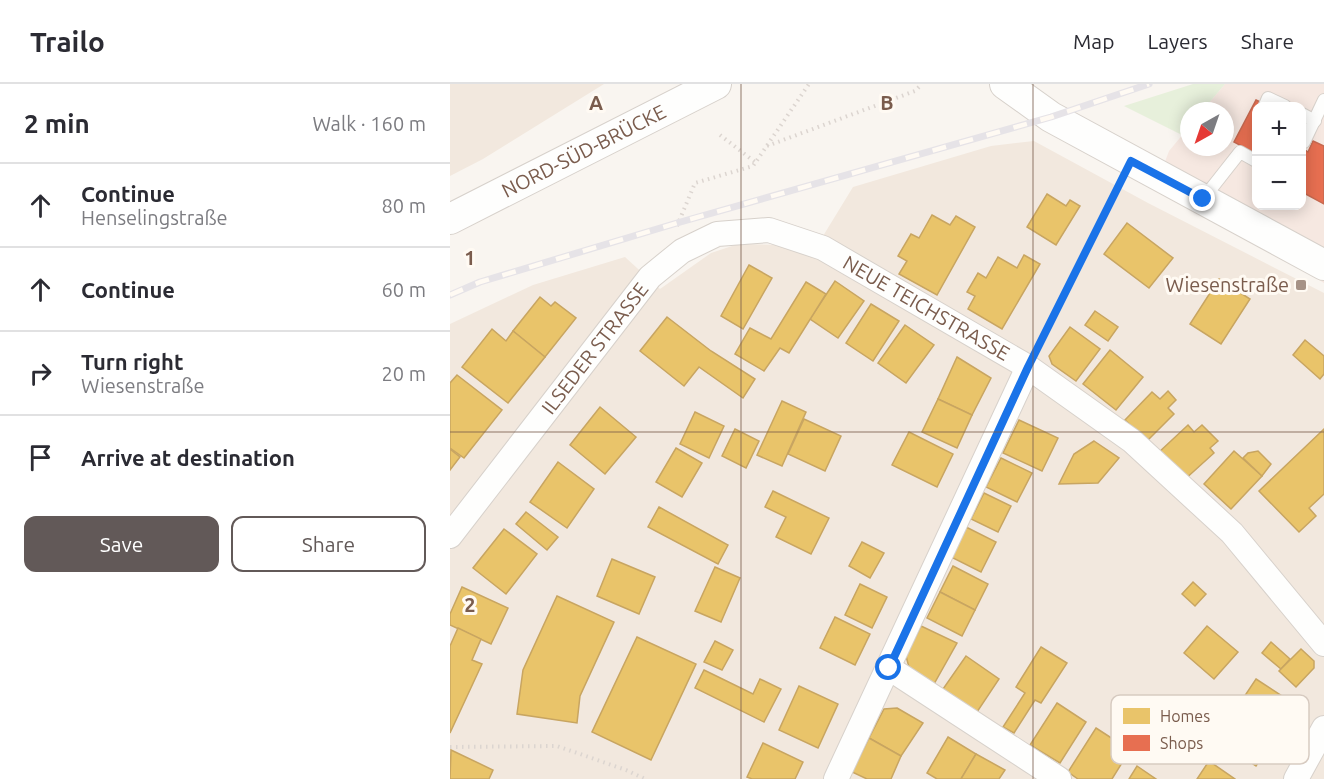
<!DOCTYPE html>
<html lang="en">
<head>
<meta charset="utf-8">
<style>
	body { margin:0; font-family:Ubuntu,sans-serif; background:#f7f7f7; color:#2b2b33 }
	.controls { position:absolute; right:18px; top:18px; display:grid; overflow:hidden; border-radius:12px; box-shadow:0 3px 15px #0003 }
	.controls button { width:54px; height:54px; display:grid; place-items:center; padding:0; border:0; border-bottom:2px solid #e1e1e2; background:#fff; color:#2b2b33; font:30px sans-serif }
	.compass { position:absolute; left:730px; top:18px; width:54px; height:54px; border-radius:50%; background:#fff; box-shadow:0 3px 15px #0003; rotate:220deg }
	.stop { position:absolute; width:18px; height:18px; margin:-14px; border:4px solid #1a73e8; border-radius:50%; background:#fff }
	.stop.end { background:#1a73e8; border-color:#fff; box-shadow:0 2px 6px #0008 }
	.list { margin:0; padding:0; list-style:none }
	h2 { display:flex; justify-content:space-between; align-items:center; height:78px; margin:0; padding:0 24px; font-size:26px }
	h2 small { font-size:20px; font-weight:400; color:#7c7c81 }
	.list li { display:grid; grid-template-columns:39px 1fr auto; gap:18px; align-items:center; box-sizing:border-box; height:84px; padding:0 24px; border-top:2px solid #e1e1e2 }
	.list b { display:block; font-size:22px; white-space:nowrap }
	.list p { margin:0; font-size:20px; white-space:nowrap; color:#7c7c81 }
	.list em { font-size:20px; font-style:normal; color:#7c7c81 }
	.actions { display:flex; gap:12px; padding:18px 24px }
	.actions a { flex:1; padding:14px 0; border:2px solid #625958; border-radius:12px; text-align:center; font-size:21px; color:#625958 }
	.actions .main { background:#625958; color:#fff }
	.icon { flex:none; width:33px; height:33px; fill:none; stroke:currentColor; stroke-width:2; stroke-linecap:round; stroke-linejoin:round }
	.map { position:relative; flex:none; width:874px; height:695px; overflow:hidden }
	header { display:flex; align-items:center; gap:36px; box-sizing:border-box; height:84px; padding:0 30px; background:#fff; border-bottom:2px solid #e1e1e2 }
	header strong { font-size:28px }
	nav { display:flex; gap:33px; margin-inline-start:auto; font-size:21px }
	main { display:flex }
	aside { flex:1; background:#fff }
	.map>svg:first-child { display:block }
	.residential { fill:#f2e8de }
	.commercial { fill:#f6e8e1; fill-rule:evenodd }
	.green { fill:#e7f0db }
	.homes { fill:#e9c46a; stroke:#c8a561; stroke-width:1.5 }
	.shops { fill:#e76f51; stroke:#c66950; stroke-width:1.5 }
	.lines { fill:none; stroke-linecap:round; stroke-linejoin:round }
	.service-casing { stroke:#d7d1cb; stroke-width:14 }
	.minor-casing { stroke:#d7d1cb; stroke-width:26 }
	.tertiary-casing { stroke:#d7d1cb; stroke-width:32 }
	.path { stroke:#dcd5d0; stroke-width:4; stroke-dasharray:1.5 4.5; stroke-linecap:butt }
	.service { stroke:#fefefd; stroke-width:12 }
	.minor { stroke:#fefefd; stroke-width:24 }
	.tertiary { stroke:#fefefd; stroke-width:30 }
	.rail-casing { stroke:#e6e3e7; stroke-width:7 }
	.rail { stroke:#fffaf3; stroke-width:4.5; stroke-dasharray:14; stroke-linecap:butt }
	.route { stroke:#1a73e8; stroke-width:8 }
	.grid { fill:none; stroke:#7a5c4d; stroke-width:1.5; stroke-opacity:0.55 }
	.poi-dot { fill:#a69286; stroke:#fffaf3; stroke-width:2 }
	.labels { text-anchor:middle; stroke-width:6; stroke-linejoin:round; paint-order:stroke }
	.street-label { font-size:20px; fill:#7a5c4d; stroke:#fffaf3 }
	.poi-label { font-size:20px; fill:#7a5c4d; stroke:#fffaf3; text-anchor:end }
	.key { fill:#fffaf3; stroke:#d7cbc1; stroke-width:1.5 }
	.key-label { font-size:16px; fill:#7a5c4d }
	.grid-label { font-size:20px; text-anchor:middle; font-weight:bold; fill:#7a5c4d; stroke:#fffaf3; stroke-width:6; stroke-linejoin:round; paint-order:stroke }
</style>
</head>
<body>
<header>
<strong>Trailo</strong>
<nav><a>Map</a><a>Layers</a><a>Share</a></nav>
</header>
<main>
<aside>
<h2>2 min<small>Walk · 160 m</small></h2>
<ul class="list">
<li><svg class="icon" aria-label="ahead" viewBox="0 0 24 24"><path d="M12 20V5M6 11l6-6 6 6"/></svg><div><b>Continue</b><p>Henselingstraße</p></div><em>80 m</em></li>
<li><svg class="icon" aria-label="ahead" viewBox="0 0 24 24"><path d="M12 20V5M6 11l6-6 6 6"/></svg><div><b>Continue</b></div><em>60 m</em></li>
<li><svg class="icon" aria-label="right" viewBox="0 0 24 24"><path d="M7 20v-9h11M14 6l5 5-5 5"/></svg><div><b>Turn right</b><p>Wiesenstraße</p></div><em>20 m</em></li>
<li><svg class="icon" aria-label="arrive" viewBox="0 0 24 24"><path d="M6 21V4h12l-3 4 3 4H6"/></svg><div><b>Arrive at destination</b></div></li>
</ul>
<div class="actions"><a class="main">Save</a><a>Share</a></div>
</aside>
<div class="map">
<svg width="874" height="695" viewBox="0 0 874 695">
	<rect width="100%" height="100%" fill="#f9f5f0"/>
	<!-- residential -->
	<g class="residential">
		<path d="M 0,0 L 154,0 L 33,75 L 0,92 Z"/>
		<path d="M 584,57 L 698,119 L 874,209 L 874,695 L 0,695 L 0,240 L 83,201 L 175,173 L 210,205 L 261,169 L 288,160 L 331,161 L 362,170 L 403,103 L 541,62 Z"/>
	</g>
	<!-- commercial -->
	<path class="commercial" d="M 775,0 L 874,0 L 874,199 L 707,99 L 719,67 L 739,43 L 739,63 L 775,63 L 775,27 L 752,27 ZM 806,22 L 852,22 L 852,122 L 806,122 Z"/>
	<!-- green -->
	<path class="green" d="M 743,0 L 775,0 L 752,27 L 739,27 L 739,43 L 732,51 L 674,22 Z"/>
	<!-- homes -->
	<g class="homes">
		<path d="M 597,110 L 616,122 L 620,116 L 630,122 L 606,161 L 577,143 Z"/>
		<path d="M 482,131 L 500,141 L 506,132 L 525,143 L 487,211 L 449,190 L 457,177 L 448,172 L 461,150 L 469,154 Z"/>
		<path d="M 677,139 L 723,174 L 699,204 L 654,170 Z"/>
		<path d="M 574,171 L 590,180 L 552,245 L 518,225 L 525,212 L 517,208 L 528,189 L 536,194 L 548,173 L 567,184 Z"/>
		<path d="M 299,181 L 322,194 L 293,245 L 271,232 Z"/>
		<path d="M 769,195 L 800,215 L 771,260 L 740,240 Z"/>
		<path d="M 385,197 L 414,217 L 388,254 L 360,235 Z"/>
		<path d="M 356,198 L 376,210 L 339,269 L 330,264 L 314,287 L 285,270 L 300,244 L 321,255 Z"/>
		<path d="M 90,213 L 101,222 L 105,218 L 126,234 L 95,273 L 63,247 Z"/>
		<path d="M 421,220 L 449,237 L 423,277 L 396,259 Z"/>
		<path d="M 645,227 L 668,243 L 658,257 L 635,241 Z"/>
		<path d="M 217,233 L 261,267 L 305,295 L 293,314 L 249,283 L 234,302 L 190,267 Z"/>
		<path d="M 455,241 L 484,261 L 456,299 L 428,279 Z"/>
		<path d="M 620,243 L 650,265 L 626,297 L 602,280 L 599,272 Z"/>
		<path d="M 42,245 L 56,257 L 63,247 L 95,273 L 58,319 L 12,283 Z"/>
		<path d="M 855,256 L 874,272 L 874,290 L 870,295 L 843,271 Z"/>
		<path d="M 660,266 L 693,293 L 666,326 L 633,300 Z"/>
		<path d="M 507,273 L 541,294 L 522,331 L 488,315 Z"/>
		<path d="M 7,291 L 52,326 L 14,374 L 0,364 L 0,299 Z"/>
		<path d="M 718,307 L 726,316 L 718,324 L 724,330 L 697,357 L 675,336 L 702,308 L 710,315 Z"/>
		<path d="M 488,315 L 522,331 L 507,364 L 472,348 Z"/>
		<path d="M 332,317 L 356,328 L 332,382 L 307,371 Z"/>
		<path d="M 150,323 L 186,353 L 155,390 L 120,361 Z"/>
		<path d="M 245,328 L 274,342 L 259,374 L 230,360 Z"/>
		<path d="M 354,335 L 391,352 L 375,387 L 338,370 Z"/>
		<path d="M 569,336 L 608,354 L 592,387 L 553,369 Z"/>
		<path d="M 738,341 L 744,348 L 752,341 L 768,357 L 760,364 L 764,369 L 733,397 L 707,370 Z"/>
		<path d="M 285,345 L 309,357 L 296,384 L 272,372 Z"/>
		<path d="M 874,345 L 874,410 L 859,424 L 866,432 L 849,448 L 809,407 Z"/>
		<path d="M 459,348 L 503,370 L 487,403 L 442,381 Z"/>
		<path d="M 644,357 L 669,374 L 648,399 L 609,400 L 624,370 Z"/>
		<path d="M 226,364 L 252,379 L 232,413 L 206,398 Z"/>
		<path d="M 0,365 L 10,373 L 0,386 Z"/>
		<path d="M 784,367 L 812,392 L 781,425 L 754,400 Z"/>
		<path d="M 808,367 L 821,380 L 812,392 L 793,374 L 798,369 Z"/>
		<path d="M 551,374 L 582,389 L 567,418 L 536,403 Z"/>
		<path d="M 108,378 L 144,405 L 117,444 L 80,418 Z"/>
		<path d="M 323,407 L 379,434 L 361,470 L 326,453 L 336,433 L 315,423 Z"/>
		<path d="M 534,409 L 561,422 L 548,448 L 521,435 Z"/>
		<path d="M 209,423 L 278,461 L 268,480 L 198,443 Z"/>
		<path d="M 76,428 L 108,453 L 97,466 L 66,440 Z"/>
		<path d="M 516,443 L 546,458 L 531,488 L 501,473 Z"/>
		<path d="M 54,445 L 87,470 L 56,510 L 23,484 Z"/>
		<path d="M 412,458 L 434,469 L 420,494 L 399,482 Z"/>
		<path d="M 162,475 L 205,493 L 189,530 L 147,512 Z"/>
		<path d="M 503,482 L 538,500 L 525,526 L 490,508 Z"/>
		<path d="M 265,483 L 290,494 L 271,538 L 245,527 Z"/>
		<path d="M 743,498 L 756,510 L 745,522 L 732,510 Z"/>
		<path d="M 410,500 L 437,513 L 422,544 L 395,531 Z"/>
		<path d="M 12,503 L 58,524 L 41,560 L 0,541 L 0,530 Z"/>
		<path d="M 490,508 L 525,526 L 512,552 L 477,534 Z"/>
		<path d="M 107,512 L 164,538 L 130,612 L 127,639 L 67,630 L 73,586 Z"/>
		<path d="M 385,533 L 420,550 L 405,581 L 370,564 Z"/>
		<path d="M 471,542 L 507,559 L 484,600 L 460,587 L 456,572 Z"/>
		<path d="M 757,542 L 788,568 L 764,595 L 734,569 Z"/>
		<path d="M 8,544 L 31,555 L 22,576 L 32,580 L 0,649 L 0,562 Z"/>
		<path d="M 187,553 L 246,580 L 201,676 L 142,648 Z"/>
		<path d="M 265,557 L 283,566 L 272,586 L 254,578 Z"/>
		<path d="M 821,558 L 840,575 L 831,585 L 812,569 Z"/>
		<path d="M 591,563 L 617,579 L 591,619 L 585,616 L 564,649 L 553,643 L 575,609 L 566,603 Z"/>
		<path d="M 851,565 L 864,577 L 864,584 L 846,603 L 829,587 Z"/>
		<path d="M 516,572 L 549,595 L 527,628 L 493,605 Z"/>
		<path d="M 254,586 L 303,610 L 310,595 L 331,605 L 314,638 L 245,604 Z"/>
		<path d="M 806,595 L 846,621 L 806,682 L 766,655 Z"/>
		<path d="M 349,602 L 388,620 L 368,664 L 329,646 Z"/>
		<path d="M 607,619 L 636,638 L 610,679 L 580,661 Z"/>
		<path d="M 447,624 L 473,639 L 451,672 L 419,654 L 434,625 Z"/>
		<path d="M 646,644 L 680,666 L 662,695 L 628,695 L 618,688 Z"/>
		<path d="M 498,653 L 526,670 L 511,695 L 487,695 L 477,689 Z"/>
		<path d="M 419,654 L 451,672 L 441,695 L 417,695 L 402,688 Z"/>
		<path d="M 313,659 L 353,678 L 345,695 L 302,695 L 297,693 Z"/>
		<path d="M 1,666 L 43,686 L 39,695 L 0,695 Z"/>
		<path d="M 526,670 L 555,686 L 549,695 L 511,695 Z"/>
		<path d="M 759,677 L 785,695 L 747,695 Z"/>
		<path d="M 687,682 L 706,695 L 679,695 Z"/>
	</g>
	<!-- shops -->
	<g class="shops">
		<path d="M 806,16 L 819,22 L 806,22 L 806,70 L 784,58 Z"/>
		<path d="M 863,57 L 874,62 L 874,120 L 852,108 L 852,64 L 858,68 Z"/>
	</g>
	<g class="lines">
		<!-- service casing -->
		<g class="service-casing">
			<g id="service">
				<path d="M 815,21 L 818,14 L 835,22"/>
				<path d="M 852,30 L 865,37"/>
				<path d="M 854,58 L 874,16"/>
				<path d="M 753,115 L 790,68 L 806,77"/>
			</g>
		</g>
		<!-- minor casing -->
		<g class="minor-casing">
			<g id="minor">
				<path id="s1" d="M 0,452 L 200,193 L 232,167 L 267,150 L 319,146 L 373,164 L 578,283 L 682,357 L 782,449 L 874,560"/>
				<path d="M 439,584 L 609,695"/>
				<path d="M 386,695 L 578,283"/>
				<path d="M 846,695 L 874,644"/>
			</g>
		</g>
		<!-- tertiary casing -->
		<g class="tertiary-casing">
			<g id="tertiary">
				<path d="M 555,0 L 601,33 L 874,181"/>
				<path id="s2" d="M 0,135 L 266,0"/>
			</g>
		</g>
		<!-- path -->
		<g class="path">
			<path d="M 270,51 L 305,78"/>
			<path d="M 317,62 L 465,7 L 472,0"/>
			<path d="M 227,142 L 245,99 L 303,82 L 359,0"/>
			<path d="M 589,262 L 670,99"/>
			<path d="M 0,663 L 107,662 L 176,686 L 195,695"/>
		</g>
		<!-- service -->
		<use href="#service" class="service"/>
		<!-- minor -->
		<use href="#minor" class="minor"/>
		<!-- tertiary -->
		<use href="#tertiary" class="tertiary"/>
		<!-- rail casing -->
		<g class="rail-casing">
			<path id="rail" d="M 0,211 L 30,198 L 227,139 L 601,33 L 699,0"/>
		</g>
		<!-- rail -->
		<use href="#rail" class="rail"/>
	</g>
	<g class="lines">
		<!-- route -->
		<path class="route" d="M 439,584 L 578,283 L 681,77 L 753,115"/>
	</g>
	<!-- grid -->
	<path class="grid" d="M 291,0 L 291,695M 583,0 L 583,695M 0,348 L 874,348"/>
	<!-- markers -->
	<rect class="poi-dot" x="845" y="195" width="12" height="12" rx="3"/>
	<g class="labels">
		<!-- street labels -->
		<g class="street-label">
			<text dy="7" stroke="none"><textPath href="#s2" startOffset="150">NORD-SÜD-BRÜCKE</textPath></text>
			<text dy="7" stroke="none"><textPath href="#s1" startOffset="636">NEUE TEICHSTRASSE</textPath></text>
			<text dy="7" stroke="none"><textPath href="#s1" startOffset="237">ILSEDER STRASSE</textPath></text>
		</g>
		<!-- poi labels -->
		<g class="poi-label">
			<text x="839" y="208">Wiesenstraße</text>
		</g>
	</g>
	<!-- legend -->
	<rect x="661" y="611" width="198" height="69" rx="9" class="key"/>
	<rect x="673" y="624" width="27" height="16" fill="#e9c46a"/>
	<rect x="673" y="651" width="27" height="16" fill="#e76f51"/>
	<g class="key-label">
		<text x="710" y="638">Homes</text>
		<text x="710" y="665">Shops</text>
	</g>
	<g class="grid-label">
		<text x="146" y="26">A</text>
		<text x="437" y="26">B</text>
		<text x="20" y="181">1</text>
		<text x="20" y="528">2</text>
	</g>
</svg>
<div class="controls">
<button>+</button>
<button>−</button>
</div>
<svg class="compass" viewBox="-18 -18 36 36"><path d="M0-13l5 13h-10z" fill="#e53935"/><path d="M0 13l5-13h-10z" fill="#7c7c81"/></svg>
<div class="stop" style="left:439px;top:584px"></div>
<div class="stop end" style="left:753px;top:115px"></div>
</div>
</main>
</body>
</html>
